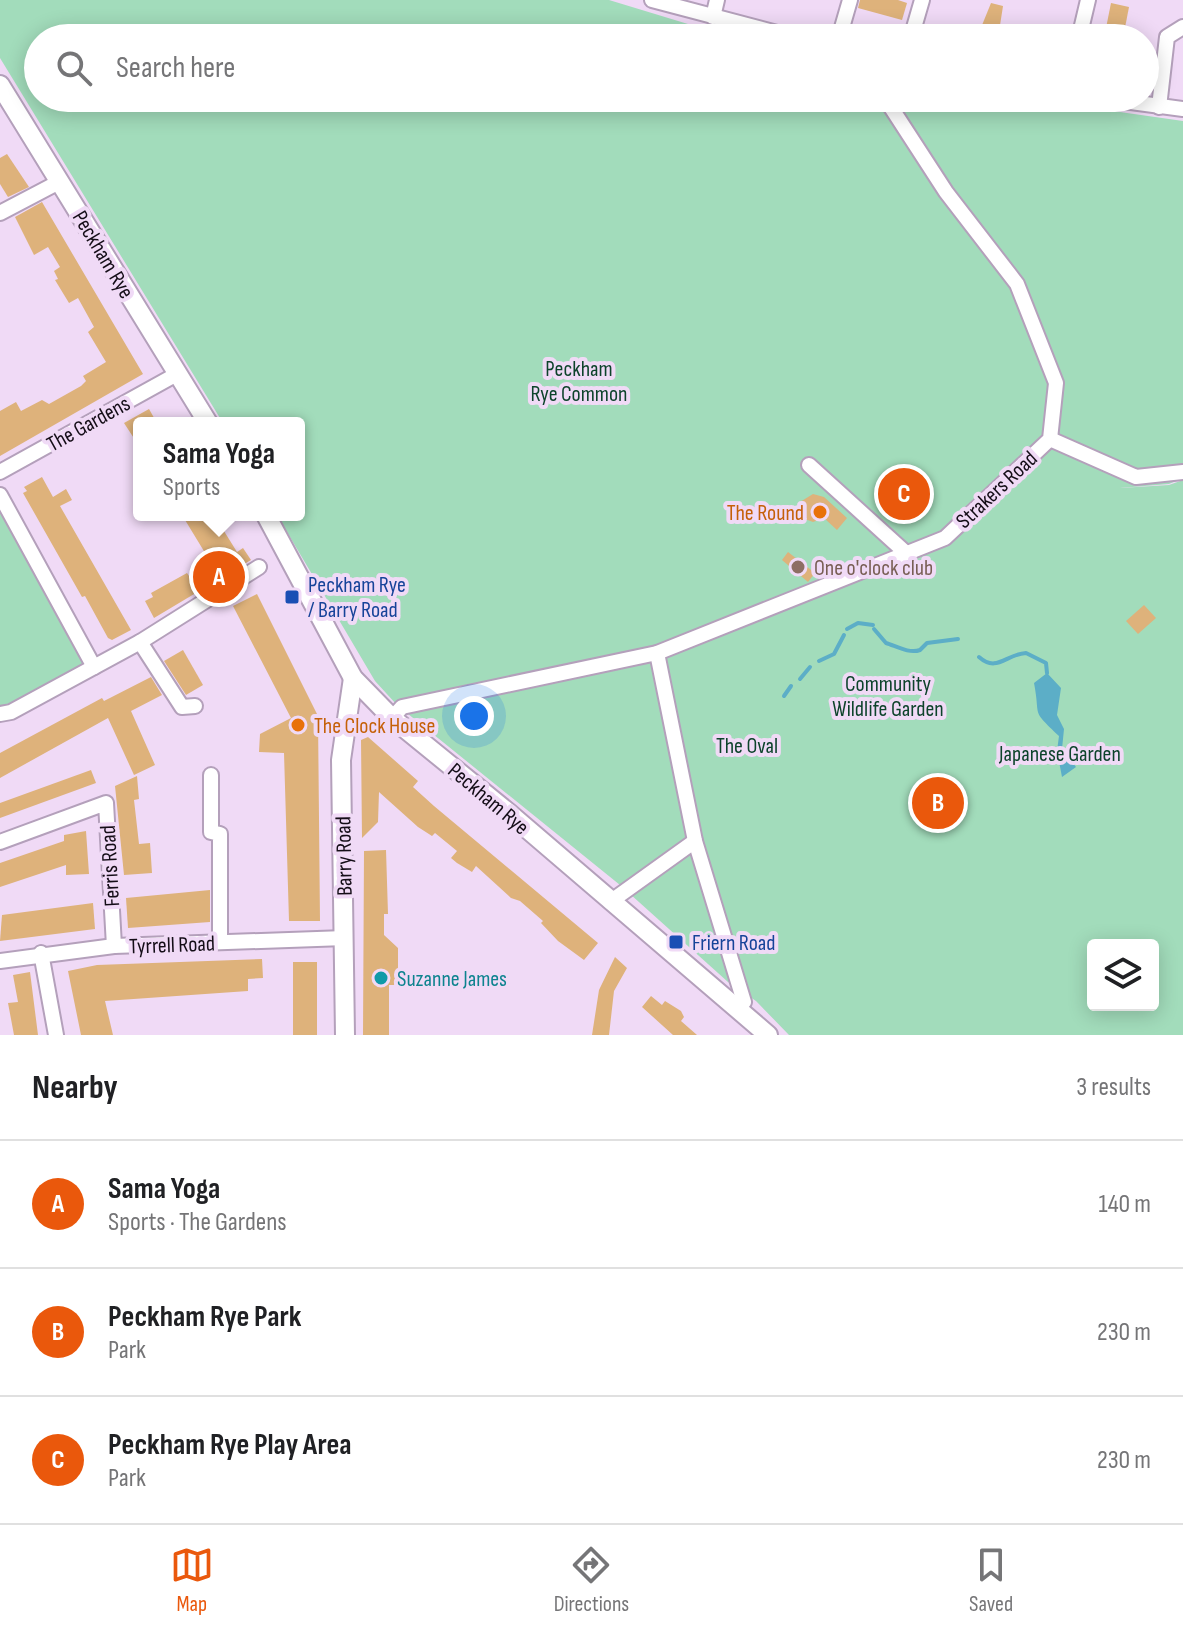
<!DOCTYPE html>
<html lang="en">
<head>
<meta charset="utf-8">
<style>
	body { margin:0; font-family:"Sofia Sans Condensed",sans-serif; background:#f6f6f6; color:#202124 }
	.controls { position:absolute; right:24px; bottom:24px; display:grid; overflow:hidden; border-radius:8px; box-shadow:0 4px 20px #0003 }
	.controls button { width:72px; height:72px; display:grid; place-items:center; padding:0; border:0; border-bottom:2px solid #e0e0e0; background:#fff; color:#202124; font:40px sans-serif }
	.you { position:absolute; left:474px; top:716px; width:28px; height:28px; margin:-20px; border:6px solid #fff; border-radius:50%; background:#1a73e8; box-shadow:0 0 0 12px #1a73e833 }
	.badge { display:grid; place-items:center; width:52px; height:52px; border-radius:50%; background:#ea580c; color:#fff; font-size:26px; font-weight:700 }
	.pin { position:absolute; translate:-50% -50%; border:4px solid #fff; box-shadow:0 2px 8px #0006 }
	.popup { position:absolute; left:133px; top:417px; width:172px; height:104px; box-sizing:border-box; display:grid; place-content:center; border-radius:8px; background:#fff; filter:drop-shadow(0 2px 6px #0005); font-size:26px; white-space:nowrap; color:#757577 }
	.popup b { font-size:30px; color:#202124 }
	.popup::after { content:''; position:absolute; left:50%; top:100%; margin-left:-16px; border:16px solid transparent; border-top-color:#fff }
	.list { margin:0; padding:0; list-style:none }
	h2 { display:flex; justify-content:space-between; align-items:center; height:104px; margin:0; padding:0 32px; font-size:34px }
	h2 small { font-size:26px; font-weight:400; color:#757577 }
	.list li { display:grid; grid-template-columns:52px 1fr auto; gap:24px; align-items:center; box-sizing:border-box; height:128px; padding:0 32px; border-top:2px solid #e0e0e0 }
	.list b { display:block; font-size:30px; white-space:nowrap }
	.list p { margin:0; font-size:26px; white-space:nowrap; color:#757577 }
	.list em { font-size:26px; font-style:normal; color:#757577 }
	.icon { flex:none; width:44px; height:44px; fill:none; stroke:currentColor; stroke-width:2; stroke-linecap:round; stroke-linejoin:round }
	.map { position:relative; flex:none; width:1183px; height:1035px; overflow:hidden }
	.search { position:absolute; background:#fff; box-shadow:0 4px 20px #0003; left:24px; right:24px; top:24px; height:88px; display:flex; align-items:center; gap:20px; box-sizing:border-box; padding:0 28px; border-radius:44px; color:#757577; font-size:30px }
	.sheet { height:488px; background:#fff }
	nav { display:flex; justify-content:space-around; align-items:center; box-sizing:border-box; height:112px; border-top:2px solid #e0e0e0; background:#fff; font-size:22px; color:#757577 }
	nav a { display:grid; justify-items:center; gap:4px }
	nav .on { color:#ea580c }
	.map>svg:first-child { display:block }
	.green { fill:#a2dcbb; fill-rule:evenodd }
	.water { fill:#5caec7 }
	.lines { fill:none; stroke-linecap:round; stroke-linejoin:round }
	.stream { stroke:#5caec7; stroke-width:4 }
	.building { fill:#deb27b }
	.minor-casing { stroke:#b4a0bb; stroke-width:18 }
	.major-casing { stroke:#b4a0bb; stroke-width:22 }
	.minor { stroke:#fff; stroke-width:14 }
	.major { stroke:#fff; stroke-width:18 }
	.food-dot { fill:#e8710a; stroke:#f0daf6; stroke-width:3 }
	.education-dot { fill:#8d6e63; stroke:#f0daf6; stroke-width:3 }
	.transit-dot { fill:#1a4fb4; stroke:#f0daf6; stroke-width:3 }
	.culture-dot { fill:#0f9aa8; stroke:#f0daf6; stroke-width:3 }
	.labels { text-anchor:middle; stroke-width:8; stroke-linejoin:round; paint-order:stroke }
	.street-label { font-size:22px; fill:#140d17; stroke:#f0daf6 }
	.park-label { font-size:22px; fill:#0d432b; stroke:#f0daf6 }
	.food-label { font-size:22px; fill:#c56008; stroke:#f0daf6; text-anchor:end }
	.education-label { font-size:22px; fill:#785e54; stroke:#f0daf6; text-anchor:start }
	.transit-label { font-size:22px; fill:#164399; stroke:#f0daf6; text-anchor:start }
	.culture-label { font-size:22px; fill:#0d838f; stroke:#f0daf6; text-anchor:start }
</style>
</head>
<body>
<div class="map">
<svg width="1183" height="1035" viewBox="0 0 1183 1035">
	<rect width="100%" height="100%" fill="#f0daf6"/>
	<!-- green -->
	<g class="green">
		<path d="M 0,0 L 609,0 L 734,38 L 38,38 L 38,98 L 1022,98 L 1183,121 L 1183,478 L 1169,484 L 1120,488 L 1169,485 L 1183,480 L 1183,1035 L 789,1035 L 756,1001 L 728,982 L 620,885 L 397,705 L 375,681 L 277,515 L 299,515 L 299,423 L 223,423 L 0,58 ZM 1093,945 L 1153,945 L 1153,1005 L 1093,1005 Z"/>
		<path d="M 0,503 L 88,664 L 10,708 L 0,710 Z"/>
	</g>
	<!-- water -->
	<path class="water" d="M 1047,673 L 1061,688 L 1057,715 L 1064,729 L 1062,749 L 1076,767 L 1062,777 L 1057,751 L 1059,736 C 1030,708 1041,719 1034,683 Z"/>
	<g class="lines">
		<!-- stream -->
		<g class="stream">
			<path d="M 847,629 L 858,623 L 873,625"/>
			<path d="M 874,629 L 886,643 C 896,646 909,654 920,650 L 927,643 L 958,639"/>
			<path d="M 979,657 C 997,673 1006,654 1026,653 L 1046,663 L 1047,673"/>
			<path d="M 819,661 L 834,654 L 844,635"/>
			<path d="M 800,679 L 810,667"/>
			<path d="M 784,696 L 791,686"/>
		</g>
	</g>
	<!-- building -->
	<g class="building">
		<path d="M 860,0 L 898,0 L 907,3 L 902,20 L 858,8 Z"/>
		<path d="M 991,3 L 1003,6 L 998,38 L 978,35 Z"/>
		<path d="M 1111,3 L 1129,7 L 1123,38 L 1104,38 Z"/>
		<path d="M 7,154 L 29,187 L 8,197 L 0,184 L 0,158 Z"/>
		<path d="M 42,202 L 143,374 L 0,456 L 0,411 L 16,402 L 21,411 L 42,400 L 49,404 L 81,386 L 86,381 L 83,376 L 106,362 L 88,332 L 94,327 L 78,298 L 69,303 L 55,280 L 58,279 L 54,271 L 60,267 L 48,247 L 34,255 L 15,217 Z"/>
		<path d="M 149,409 L 157,423 L 139,423 L 139,446 L 124,423 Z"/>
		<path d="M 42,477 L 53,497 L 66,489 L 72,500 L 60,506 L 131,630 L 112,640 L 108,638 L 85,596 L 82,597 L 23,493 L 27,491 L 24,487 Z"/>
		<path d="M 813,494 L 824,497 L 847,518 L 837,530 L 824,518 L 813,522 L 802,518 L 800,502 Z"/>
		<path d="M 182,515 L 214,515 L 237,552 L 243,548 L 251,560 L 154,618 L 145,601 L 153,597 L 151,593 L 187,573 L 191,579 L 213,566 Z"/>
		<path d="M 788,552 L 815,573 L 808,582 L 782,560 Z"/>
		<path d="M 257,594 L 318,716 L 320,921 L 289,921 L 284,753 L 259,752 L 260,734 L 291,718 L 233,606 Z"/>
		<path d="M 1144,605 L 1156,618 L 1138,634 L 1126,621 Z"/>
		<path d="M 183,650 L 203,685 L 186,695 L 164,661 Z"/>
		<path d="M 151,677 L 162,695 L 131,711 L 155,765 L 134,775 L 108,718 L 0,778 L 0,753 L 102,698 L 104,701 Z"/>
		<path d="M 368,737 L 418,781 L 413,787 L 434,806 L 598,943 L 584,960 L 558,941 L 541,923 L 543,921 L 520,901 L 511,898 L 476,866 L 472,872 L 457,863 L 451,858 L 457,851 L 435,833 L 432,836 L 418,827 L 379,792 L 378,822 L 362,838 L 361,740 Z"/>
		<path d="M 91,770 L 96,783 L 0,818 L 0,803 Z"/>
		<path d="M 137,776 L 139,799 L 134,800 L 139,844 L 150,843 L 152,873 L 124,875 L 115,786 Z"/>
		<path d="M 86,831 L 89,874 L 66,875 L 66,865 L 0,887 L 0,863 L 64,841 L 64,835 Z"/>
		<path d="M 386,850 L 388,914 L 384,914 L 384,935 L 398,948 L 398,985 L 389,985 L 389,1035 L 363,1035 L 364,851 Z"/>
		<path d="M 210,890 L 210,922 L 128,928 L 126,898 Z"/>
		<path d="M 93,903 L 95,929 L 0,941 L 2,915 Z"/>
		<path d="M 615,957 L 627,968 L 614,991 L 609,1035 L 592,1035 L 599,990 Z"/>
		<path d="M 262,959 L 263,978 L 248,979 L 248,991 L 105,1001 L 113,1035 L 81,1035 L 68,971 L 97,965 Z"/>
		<rect x="293" y="962" width="24" height="73"/>
		<path d="M 30,972 L 38,1035 L 14,1035 L 8,1003 L 18,1002 L 13,975 Z"/>
		<path d="M 651,996 L 662,1005 L 665,1001 L 681,1011 L 684,1017 L 681,1021 L 697,1035 L 673,1035 L 642,1007 Z"/>
	</g>
	<g class="lines">
		<!-- minor casing -->
		<g class="minor-casing">
			<g id="minor">
				<path d="M 652,0 L 796,38"/>
				<path d="M 713,17 L 717,0"/>
				<path d="M 839,38 L 850,0"/>
				<path d="M 911,38 L 922,0"/>
				<path d="M 1079,38 L 1088,0"/>
				<path d="M 1101,98 L 1183,109"/>
				<path d="M 1159,107 L 1167,37 L 1183,27"/>
				<path d="M 0,213 L 59,182"/>
				<path d="M 1050,439 L 1136,477 L 1183,472"/>
				<path d="M 809,465 L 906,553"/>
				<path d="M 0,472 L 177,374"/>
				<path d="M 0,495 L 94,667"/>
				<path d="M 140,642 L 182,707 L 195,706"/>
				<path d="M 657,653 L 695,841 L 744,1002"/>
				<path d="M 0,714 L 11,712 L 140,642 L 259,567"/>
				<path d="M 392,718 L 402,707 L 657,653 L 945,538 L 1050,439 L 1056,383 L 1017,284 L 946,192 L 885,98"/>
				<path d="M 211,775 L 211,832 L 220,834 L 220,942"/>
				<path d="M 0,842 L 106,803 L 114,946"/>
				<path d="M 610,902 L 695,841"/>
				<path d="M 41,953 L 56,1035"/>
				<path d="M 0,961 L 114,946 L 345,938"/>
			</g>
		</g>
		<!-- major casing -->
		<g class="major-casing">
			<g id="major">
				<path d="M 0,85 L 208,423"/>
				<path d="M 266,515 L 353,678 L 392,718 L 510,814 L 768,1035"/>
				<path d="M 345,1035 L 341,760 L 353,678"/>
			</g>
		</g>
		<!-- minor -->
		<use href="#minor" class="minor"/>
		<!-- major -->
		<use href="#major" class="major"/>
	</g>
	<!-- markers -->
	<g class="food-dot">
		<circle cx="820" cy="512" r="8"/>
		<circle cx="298" cy="725" r="8"/>
	</g>
	<circle class="education-dot" cx="798" cy="567" r="8"/>
	<g class="transit-dot">
		<rect x="284" y="589" width="16" height="16" rx="4"/>
		<rect x="668" y="934" width="16" height="16" rx="4"/>
	</g>
	<circle class="culture-dot" cx="381" cy="978" r="8"/>
	<g class="labels">
		<!-- street labels -->
		<g class="street-label">
			<text transform="translate(104 254) rotate(59)" y="8">Peckham Rye</text>
			<text transform="translate(88 423) rotate(-29)" y="8">The Gardens</text>
			<text transform="translate(996 489) rotate(-43)" y="8">Strakers Road</text>
			<text transform="translate(489 798) rotate(40)" y="8">Peckham Rye</text>
			<text transform="translate(343 856) rotate(-91)" y="8">Barry Road</text>
			<text transform="translate(109 866) rotate(-93)" y="8">Ferris Road</text>
			<text transform="translate(172 944) rotate(-2)" y="8">Tyrrell Road</text>
		</g>
		<!-- park labels -->
		<g class="park-label">
			<text x="579" y="376">Peckham<tspan x="579" dy="25">Rye Common</tspan></text>
			<text x="888" y="691">Community<tspan x="888" dy="25">Wildlife Garden</tspan></text>
			<text x="747" y="753">The Oval</text>
			<text x="1060" y="761">Japanese Garden</text>
		</g>
		<!-- food labels -->
		<g class="food-label">
			<text x="804" y="520">The Round</text>
			<text x="314" y="733" text-anchor="start">The Clock House</text>
		</g>
		<!-- education labels -->
		<g class="education-label">
			<text x="814" y="575">One o'clock club</text>
		</g>
		<!-- transit labels -->
		<g class="transit-label">
			<text x="308" y="592">Peckham Rye<tspan x="308" dy="25">/ Barry Road</tspan></text>
			<text x="692" y="950">Friern Road</text>
		</g>
		<!-- culture labels -->
		<g class="culture-label">
			<text x="397" y="986">Suzanne James</text>
		</g>
	</g>
</svg>
<div class="controls">
<button><svg class="icon" aria-label="layers" viewBox="0 0 24 24"><path d="M12 4l9 5-9 5-9-5zM3 14l9 5 9-5"/></svg></button>
</div>
<div class="you"></div>
<div class="pin badge" style="left:219px;top:577px">A</div>
<div class="popup"><b>Sama Yoga</b>Sports</div>
<div class="pin badge" style="left:938px;top:803px">B</div>
<div class="pin badge" style="left:904px;top:494px">C</div>
<div class="search"><svg class="icon" aria-label="search" viewBox="0 0 24 24"><circle cx="10" cy="10" r="6"/><path d="M15 15l6 6"/></svg>Search here</div>
</div>
<section class="sheet">
<h2>Nearby<small>3 results</small></h2>
<ul class="list">
<li><span class="badge">A</span><div><b>Sama Yoga</b><p>Sports · The Gardens</p></div><em>140 m</em></li>
<li><span class="badge">B</span><div><b>Peckham Rye Park</b><p>Park</p></div><em>230 m</em></li>
<li><span class="badge">C</span><div><b>Peckham Rye Play Area</b><p>Park</p></div><em>230 m</em></li>
</ul>
</section>
<nav>
<a class="on"><svg class="icon" aria-label="map" viewBox="0 0 24 24"><path d="M3 6l6-2 6 2 6-2v14l-6 2-6-2-6 2zM9 4v14M15 6v14"/></svg>Map</a>
<a><svg class="icon" aria-label="directions" viewBox="0 0 24 24"><path d="M12 3l9 9-9 9-9-9zM9 14v-3h6M13 9l2 2-2 2"/></svg>Directions</a>
<a><svg class="icon" aria-label="saved" viewBox="0 0 24 24"><path d="M7 4h10v16l-5-4-5 4z"/></svg>Saved</a>
</nav>
</body>
</html>
